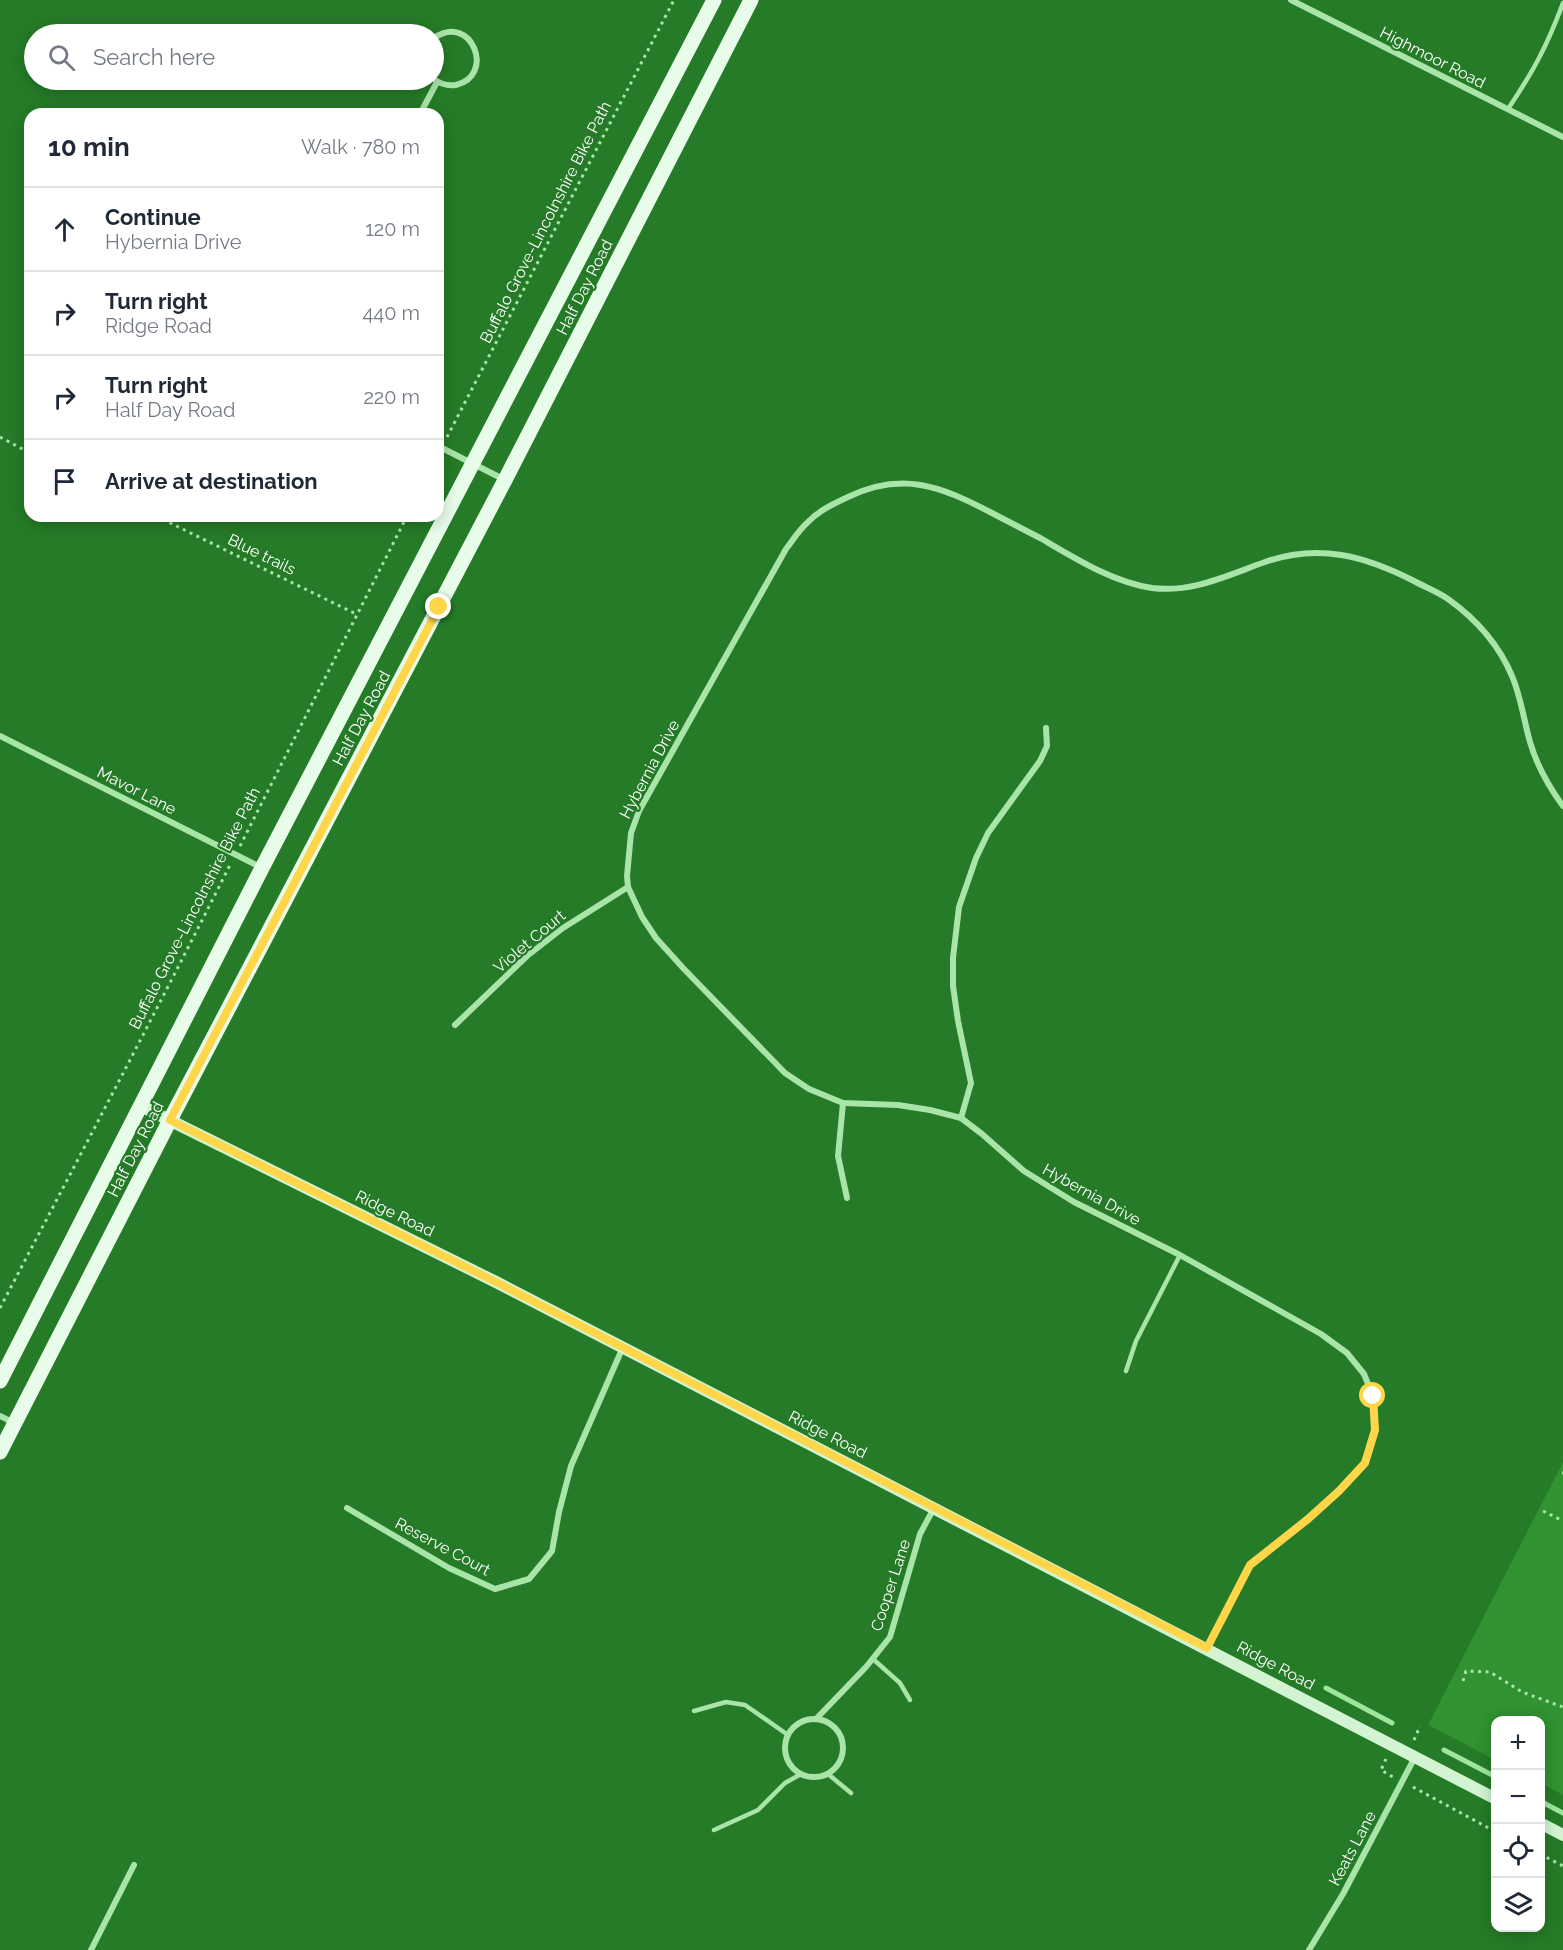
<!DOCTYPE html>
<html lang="en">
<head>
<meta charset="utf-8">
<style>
	body { margin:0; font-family:Raleway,sans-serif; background:#f2f2f3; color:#1f2937 }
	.controls { position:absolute; right:18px; bottom:18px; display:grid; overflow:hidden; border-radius:12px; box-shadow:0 3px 15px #0003 }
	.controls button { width:54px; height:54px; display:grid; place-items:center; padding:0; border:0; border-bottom:2px solid #e0e1e3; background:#fff; color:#1f2937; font:30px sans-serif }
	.stop { position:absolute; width:18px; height:18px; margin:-14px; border:4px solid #ffd54a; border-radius:50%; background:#fff }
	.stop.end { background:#ffd54a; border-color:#fff; box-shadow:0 2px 6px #0008 }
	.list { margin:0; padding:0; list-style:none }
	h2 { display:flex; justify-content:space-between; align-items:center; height:78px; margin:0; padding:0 24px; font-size:26px }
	h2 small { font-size:20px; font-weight:400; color:#747a83 }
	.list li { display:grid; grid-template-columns:39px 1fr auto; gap:18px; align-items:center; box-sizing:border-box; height:84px; padding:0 24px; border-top:2px solid #e0e1e3 }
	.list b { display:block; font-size:22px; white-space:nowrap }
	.list p { margin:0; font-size:20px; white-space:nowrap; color:#747a83 }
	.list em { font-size:20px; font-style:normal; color:#747a83 }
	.icon { flex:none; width:33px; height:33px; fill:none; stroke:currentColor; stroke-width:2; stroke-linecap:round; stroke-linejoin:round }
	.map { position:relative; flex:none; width:1563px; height:1950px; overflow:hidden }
	.search { position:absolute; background:#fff; box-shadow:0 3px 15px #0003; left:24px; top:24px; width:420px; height:66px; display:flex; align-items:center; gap:15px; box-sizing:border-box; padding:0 21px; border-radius:33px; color:#747a83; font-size:22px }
	.panel { position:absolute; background:#fff; box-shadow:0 3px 15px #0003; left:24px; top:108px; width:420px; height:414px; border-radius:18px }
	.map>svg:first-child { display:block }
	.green { fill:#309230 }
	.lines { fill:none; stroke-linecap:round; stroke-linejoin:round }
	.stream { stroke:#9ee59d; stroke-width:5 }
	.path { stroke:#a9e4a9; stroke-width:3; stroke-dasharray:3 4.5; stroke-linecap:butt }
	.lane { stroke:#a9e4a9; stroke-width:4.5 }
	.street { stroke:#a9e4a9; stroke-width:6 }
	.secondary { stroke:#d2f4d2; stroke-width:12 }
	.primary { stroke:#e8fcea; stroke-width:15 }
	.route { stroke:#ffd54a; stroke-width:8 }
	.labels { text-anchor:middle; stroke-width:4.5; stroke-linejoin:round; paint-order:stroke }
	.street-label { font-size:16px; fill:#fff; stroke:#257b27 }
</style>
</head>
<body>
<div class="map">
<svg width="1563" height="1950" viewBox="0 0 1563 1950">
	<rect width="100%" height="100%" fill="#257b27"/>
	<!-- green -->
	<path class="green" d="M 1563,1462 L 1563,1795 L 1541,1783 L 1540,1720 L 1496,1720 L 1495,1760 L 1428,1725 Z"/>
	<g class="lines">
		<!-- stream -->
		<g class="stream">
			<path d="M 1326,1688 L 1392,1723"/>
			<path d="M 1444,1750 L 1496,1777"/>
			<path d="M 1540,1801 L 1563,1813"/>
		</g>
		<!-- path -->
		<g class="path">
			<path d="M 0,437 L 30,453"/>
			<path d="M 447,437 L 674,0"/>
			<path d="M 156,516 L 356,614"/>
			<path d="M 240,846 L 407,516"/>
			<path d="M 0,1308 C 77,1161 155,1014 230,865"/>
			<path d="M 1562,1473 L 1563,1473"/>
			<path d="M 1543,1511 L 1563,1521"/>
			<path d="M 1463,1681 L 1466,1671 L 1490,1672 L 1522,1692 L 1563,1707"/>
			<path d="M 1414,1740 L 1420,1726"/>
			<path d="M 1386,1759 L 1381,1770 L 1393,1777"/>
			<path d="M 1413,1787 L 1496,1832"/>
			<path d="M 1540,1854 L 1563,1866"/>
		</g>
		<!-- lane -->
		<g class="lane">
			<path d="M 1508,109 C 1533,72 1547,46 1563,3"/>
			<path d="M 1126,1371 L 1136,1341 L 1180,1255"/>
			<path d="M 873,1659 L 900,1683 L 910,1700"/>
			<path d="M 694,1711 L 726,1702 L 745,1705 L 788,1735"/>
			<path d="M 828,1774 L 851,1793"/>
			<path d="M 714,1830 L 758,1810 L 785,1783 L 801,1774"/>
		</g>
		<!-- street -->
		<g class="street">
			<path d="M 1291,0 L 1563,137"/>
			<path d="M 434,38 C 472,12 496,76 456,85 C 448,86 440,84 434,79"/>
			<path d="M 420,114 L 437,82"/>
			<path d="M 438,446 L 505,480"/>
			<path d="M 0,736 L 262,868"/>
			<path d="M 455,1025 L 527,956 L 563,928 L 628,887"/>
			<path d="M 843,1103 L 838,1156 L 847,1198"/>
			<path d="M 961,1118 L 971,1083 L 958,1021 L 953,986 L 953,958 L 959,907 L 976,858 L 988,833 L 1040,761 L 1047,746 L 1046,728"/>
			<path d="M 0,1416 L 14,1423"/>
			<path d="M 347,1508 L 449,1568 L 495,1589 L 529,1579 L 552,1551 L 559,1512 L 571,1466 L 623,1347"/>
			<path d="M 1207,1649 L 1250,1565 L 1308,1519 L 1339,1491 L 1365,1463 L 1375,1430 L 1373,1396 L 1364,1374 L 1347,1353 L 1321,1334 L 1180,1255 L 1074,1202 L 1024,1171 L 982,1134 L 961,1118 L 930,1110 L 898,1105 L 843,1103 L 809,1089 L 785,1073 L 684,969 L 656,938 L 642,917 L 628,887 L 627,876 L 631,833 L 639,811 L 786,549 C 793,540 799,530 807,523 C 818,511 833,504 848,497 C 902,471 940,486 990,512 C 1007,521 1025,530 1042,539 C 1076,559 1113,582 1152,588 C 1193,593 1228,575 1265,562 C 1319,543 1365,556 1414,581 C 1425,587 1438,592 1448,599 C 1476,619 1499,645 1512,676 C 1521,697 1524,721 1530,742 C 1537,766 1549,787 1563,806"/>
			<circle cx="814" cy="1748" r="29"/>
			<path d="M 816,1719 L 866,1667 L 890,1637 L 920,1534 L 934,1508"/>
			<path d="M 91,1950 L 134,1865"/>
			<path d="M 1309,1950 L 1343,1894 L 1415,1757"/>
		</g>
		<!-- secondary -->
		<g class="secondary">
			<path d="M 141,1106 L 498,1283 L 1496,1799"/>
			<path d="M 1540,1823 L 1563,1835"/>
		</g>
		<!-- primary -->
		<g class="primary">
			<path d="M 0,1381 L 262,868 L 714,0"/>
			<path d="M 0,1452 L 170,1120 L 505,480 L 751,0"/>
		</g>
	</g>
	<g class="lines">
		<!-- route -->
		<path class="route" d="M 439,607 L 170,1120 L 498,1283 L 1207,1648 L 1250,1565 L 1308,1519 L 1339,1491 L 1365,1463 L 1375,1430 L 1373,1396"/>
	</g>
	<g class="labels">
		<!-- street labels -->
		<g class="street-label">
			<text transform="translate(1433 57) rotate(27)" y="6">Highmoor Road</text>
			<text transform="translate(545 222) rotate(-63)" y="6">Buffalo Grove-Lincolnshire Bike Path</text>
			<text transform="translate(584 287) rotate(-63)" y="6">Half Day Road</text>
			<text transform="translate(262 554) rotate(26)" y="6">Blue trails</text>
			<text transform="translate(361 718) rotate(-62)" y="6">Half Day Road</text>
			<text transform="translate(649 769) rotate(-62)" y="6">Hybernia Drive</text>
			<text transform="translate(137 790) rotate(27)" y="6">Mavor Lane</text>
			<text transform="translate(194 908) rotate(-63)" y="6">Buffalo Grove-Lincolnshire Bike Path</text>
			<text transform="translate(529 941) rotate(-40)" y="6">Violet Court</text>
			<text transform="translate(135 1149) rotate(-63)" y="6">Half Day Road</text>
			<text transform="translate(1092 1194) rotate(29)" y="6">Hybernia Drive</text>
			<text transform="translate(395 1213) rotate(26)" y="6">Ridge Road</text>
			<text transform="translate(828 1434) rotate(27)" y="6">Ridge Road</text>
			<text transform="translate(443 1546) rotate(28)" y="6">Reserve Court</text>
			<text transform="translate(890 1585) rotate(-72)" y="6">Cooper Lane</text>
			<text transform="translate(1276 1665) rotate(28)" y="6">Ridge Road</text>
			<text transform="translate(1352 1848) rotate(-62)" y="6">Keats Lane</text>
		</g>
	</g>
</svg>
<div class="controls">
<button>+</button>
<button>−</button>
<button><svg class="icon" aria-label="locate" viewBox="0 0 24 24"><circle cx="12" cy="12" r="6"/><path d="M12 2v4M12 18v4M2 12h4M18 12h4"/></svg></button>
<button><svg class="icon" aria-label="layers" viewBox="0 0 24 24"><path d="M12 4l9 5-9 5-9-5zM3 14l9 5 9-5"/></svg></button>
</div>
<div class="stop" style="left:1373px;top:1396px"></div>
<div class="stop end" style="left:439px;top:607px"></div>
<div class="search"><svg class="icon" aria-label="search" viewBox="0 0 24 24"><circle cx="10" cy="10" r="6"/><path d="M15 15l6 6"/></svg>Search here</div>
<section class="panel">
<h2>10 min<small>Walk · 780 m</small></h2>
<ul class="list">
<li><svg class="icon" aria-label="ahead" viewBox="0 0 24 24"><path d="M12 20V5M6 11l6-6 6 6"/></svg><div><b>Continue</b><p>Hybernia Drive</p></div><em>120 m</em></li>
<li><svg class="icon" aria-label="right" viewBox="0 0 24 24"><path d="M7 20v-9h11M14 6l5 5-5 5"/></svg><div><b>Turn right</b><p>Ridge Road</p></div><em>440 m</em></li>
<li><svg class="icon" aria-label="right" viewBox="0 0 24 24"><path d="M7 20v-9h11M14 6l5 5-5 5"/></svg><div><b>Turn right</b><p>Half Day Road</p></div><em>220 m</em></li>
<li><svg class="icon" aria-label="arrive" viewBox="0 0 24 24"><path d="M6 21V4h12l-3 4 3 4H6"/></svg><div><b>Arrive at destination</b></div></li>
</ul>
</section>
</div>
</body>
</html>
